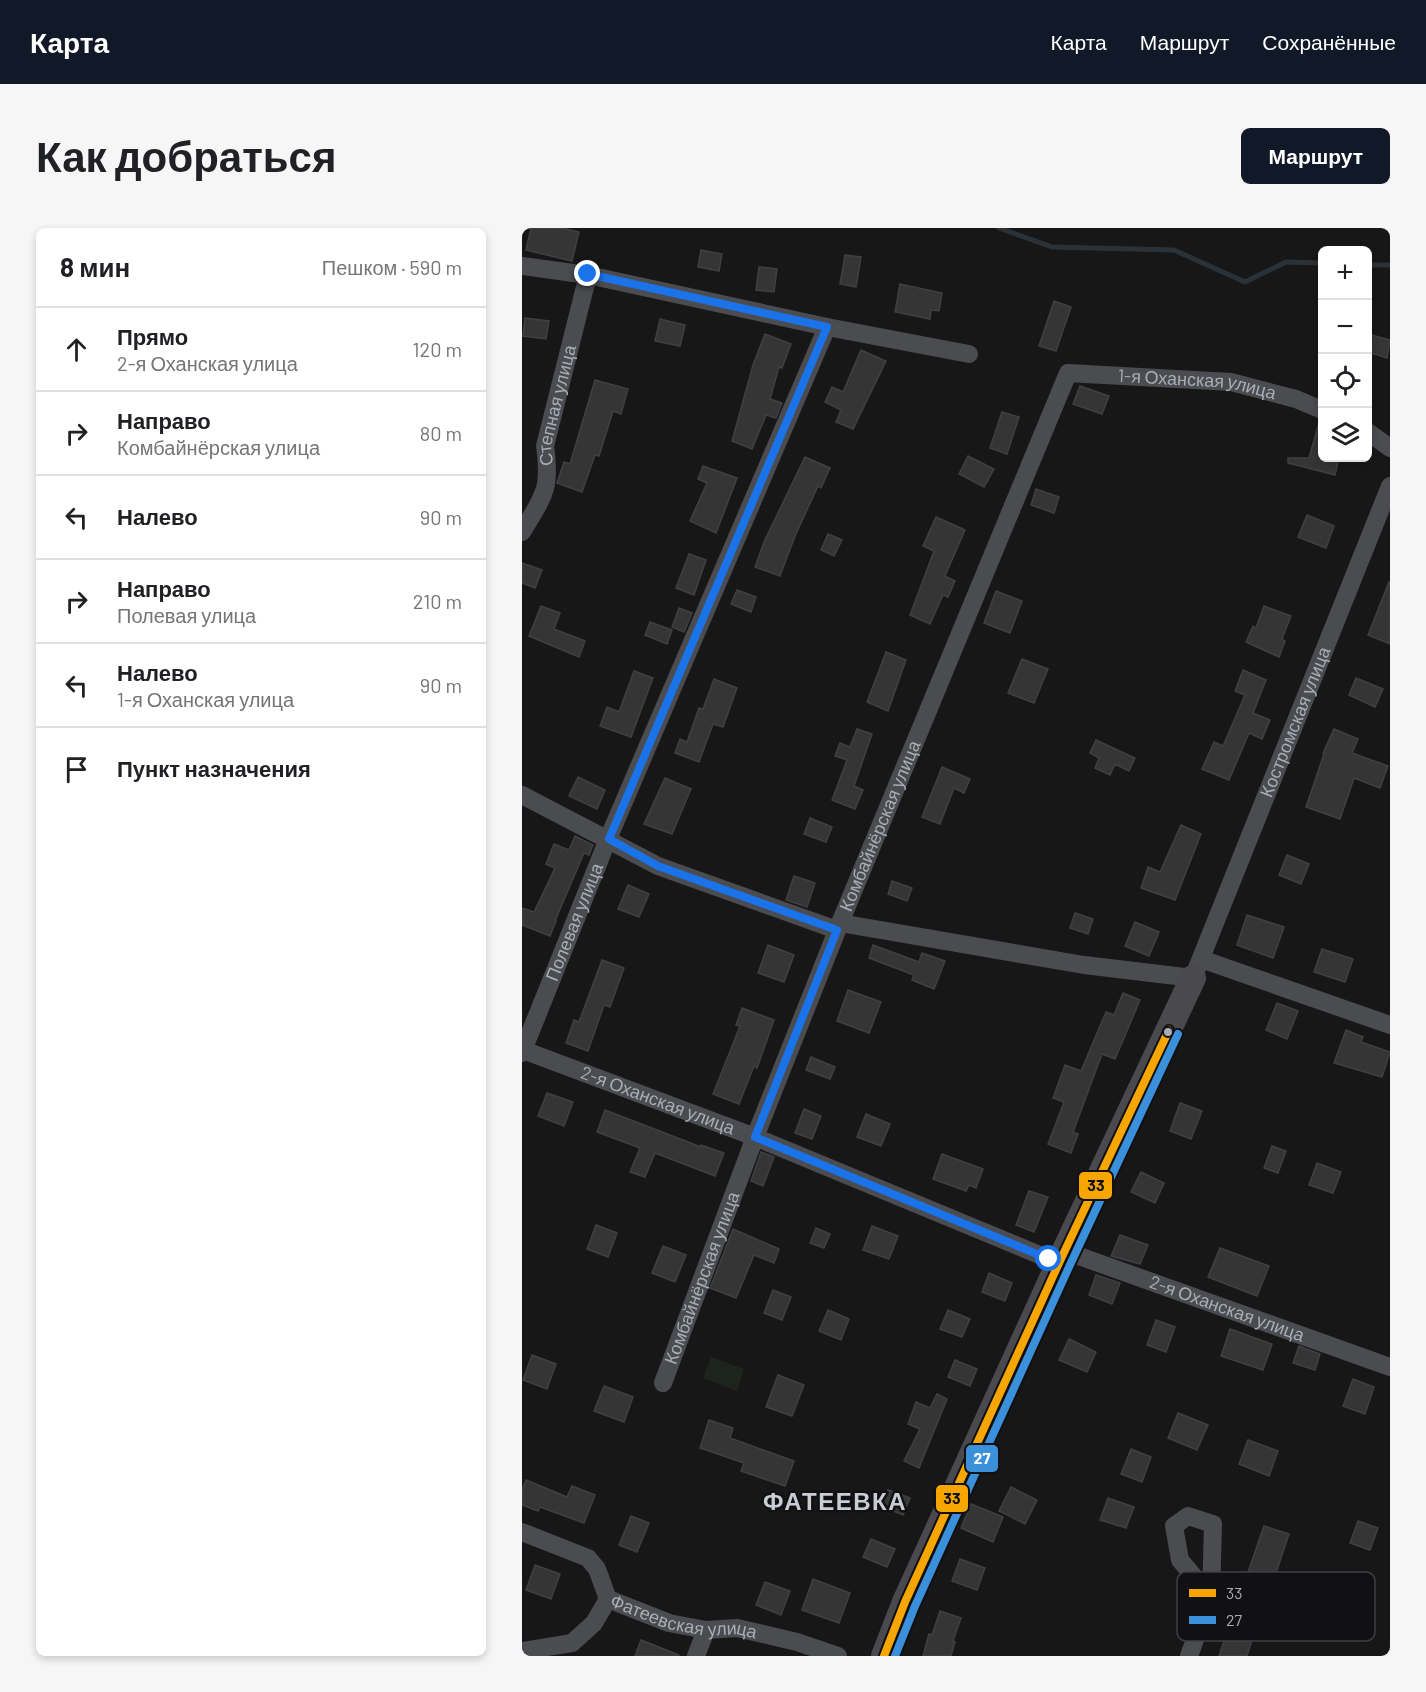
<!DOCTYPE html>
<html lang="ru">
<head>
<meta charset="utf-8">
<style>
	body { margin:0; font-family:Barlow,sans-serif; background:#f6f6f6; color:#202124 }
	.controls { position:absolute; right:18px; top:18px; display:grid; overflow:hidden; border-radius:9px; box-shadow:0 3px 9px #0003 }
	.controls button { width:54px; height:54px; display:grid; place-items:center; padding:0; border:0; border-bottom:2px solid #e0e0e0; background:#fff; color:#202124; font:30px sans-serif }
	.stop { position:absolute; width:18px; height:18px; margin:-14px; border:4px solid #1a73e8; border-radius:50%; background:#fff }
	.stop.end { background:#1a73e8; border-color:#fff; box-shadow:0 2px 6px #0008 }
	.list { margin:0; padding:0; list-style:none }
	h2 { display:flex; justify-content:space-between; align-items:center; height:78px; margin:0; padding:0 24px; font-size:26px }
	h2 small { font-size:20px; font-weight:400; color:#757577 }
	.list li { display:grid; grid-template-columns:39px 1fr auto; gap:18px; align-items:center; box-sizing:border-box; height:84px; padding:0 24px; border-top:2px solid #e0e0e0 }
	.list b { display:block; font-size:22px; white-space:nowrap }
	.list p { margin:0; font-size:20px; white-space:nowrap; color:#757577 }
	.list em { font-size:20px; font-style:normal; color:#757577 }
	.icon { flex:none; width:33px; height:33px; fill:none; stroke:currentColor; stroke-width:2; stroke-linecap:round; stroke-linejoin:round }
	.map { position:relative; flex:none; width:868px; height:1428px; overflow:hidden; border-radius:9px }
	header { display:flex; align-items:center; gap:36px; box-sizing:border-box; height:84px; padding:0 30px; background:#111827; color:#fff }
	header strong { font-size:28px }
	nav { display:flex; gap:33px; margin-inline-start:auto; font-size:21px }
	.intro { display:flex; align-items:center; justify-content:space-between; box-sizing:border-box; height:144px; padding:0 36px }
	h1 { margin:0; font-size:42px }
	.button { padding:15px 27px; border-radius:9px; background:#111827; color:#fff; font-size:21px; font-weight:700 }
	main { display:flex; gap:36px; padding:0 36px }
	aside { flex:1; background:#fff; border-radius:9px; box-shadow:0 3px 9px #0003 }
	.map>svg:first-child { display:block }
	.green { fill:#1d241e }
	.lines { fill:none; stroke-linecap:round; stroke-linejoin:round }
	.stream { stroke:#2a3239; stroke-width:5 }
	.building { fill:#353536; stroke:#3f4043; stroke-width:1.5 }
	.street { stroke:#4b4c50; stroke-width:18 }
	.secondary { stroke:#4a4a4e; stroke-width:26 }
	.bus-1-casing { stroke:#111113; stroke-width:12 }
	.bus-2-casing { stroke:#111113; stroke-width:12 }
	.bus-1 { stroke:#f7a600; stroke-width:8 }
	.bus-2 { stroke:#3a90db; stroke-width:8 }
	.route { stroke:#1a73e8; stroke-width:8 }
	.bus-dot { fill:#a8adb8; stroke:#111113; stroke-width:2 }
	.labels { text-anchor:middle; stroke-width:5; stroke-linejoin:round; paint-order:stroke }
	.street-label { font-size:18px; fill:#a8adb8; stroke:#111113 }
	.district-label { font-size:24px; font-weight:bold; letter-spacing:1.5px; fill:#c9ccd4; stroke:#111113 }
	.key { fill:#111113; stroke:#3e4045; stroke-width:1.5 }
	.key-label { font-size:16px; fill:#a8adb8 }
	.line-badge { stroke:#111113; stroke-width:2 }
	.badge-label { font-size:16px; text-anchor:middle; font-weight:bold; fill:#fff }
	.pale-badge-label { font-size:16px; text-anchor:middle; font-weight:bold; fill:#111 }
</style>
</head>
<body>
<header>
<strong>Карта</strong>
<nav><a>Карта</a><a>Маршрут</a><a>Сохранённые</a></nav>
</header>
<div class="intro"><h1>Как добраться</h1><a class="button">Маршрут</a></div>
<main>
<aside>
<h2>8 мин<small>Пешком · 590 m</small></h2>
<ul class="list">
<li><svg class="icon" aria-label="ahead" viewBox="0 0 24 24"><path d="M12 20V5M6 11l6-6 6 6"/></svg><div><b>Прямо</b><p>2-я Оханская улица</p></div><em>120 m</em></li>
<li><svg class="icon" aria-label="right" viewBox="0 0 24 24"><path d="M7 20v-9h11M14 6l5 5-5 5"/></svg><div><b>Направо</b><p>Комбайнёрская улица</p></div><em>80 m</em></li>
<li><svg class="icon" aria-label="left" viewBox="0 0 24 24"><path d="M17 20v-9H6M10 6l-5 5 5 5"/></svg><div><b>Налево</b></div><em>90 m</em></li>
<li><svg class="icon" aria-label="right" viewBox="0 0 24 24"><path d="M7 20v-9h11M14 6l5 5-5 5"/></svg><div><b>Направо</b><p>Полевая улица</p></div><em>210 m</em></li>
<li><svg class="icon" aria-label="left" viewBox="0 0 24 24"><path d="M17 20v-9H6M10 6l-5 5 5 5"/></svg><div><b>Налево</b><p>1-я Оханская улица</p></div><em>90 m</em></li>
<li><svg class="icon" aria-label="arrive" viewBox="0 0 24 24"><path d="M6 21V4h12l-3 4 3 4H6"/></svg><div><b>Пункт назначения</b></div></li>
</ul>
</aside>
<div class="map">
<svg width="868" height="1428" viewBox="0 0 868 1428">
	<rect width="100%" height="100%" fill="#171717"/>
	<!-- green -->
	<path class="green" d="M 189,1129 L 222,1141 L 215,1163 L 181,1150 Z"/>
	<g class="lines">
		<!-- stream -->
		<g class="stream">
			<path d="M 477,0 L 530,19 L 652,22 L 723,54 L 764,34 L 800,35"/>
			<path d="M 846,37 L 868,37"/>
		</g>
	</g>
	<!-- building -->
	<g class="building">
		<path d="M 9,0 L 40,0 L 57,4 L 50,33 L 4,22 Z"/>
		<path d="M 179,22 L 200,26 L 197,43 L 176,39 Z"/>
		<path d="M 323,27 L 339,29 L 334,59 L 318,56 Z"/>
		<path d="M 237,39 L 255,41 L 252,64 L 234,62 Z"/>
		<path d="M 378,56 L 420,65 L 417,83 L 409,82 L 408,91 L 373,84 Z"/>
		<path d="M 532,73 L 549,79 L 534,123 L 517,118 Z"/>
		<path d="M 3,90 L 27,93 L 24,111 L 1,108 Z"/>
		<path d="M 138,91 L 163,97 L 158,118 L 133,113 Z"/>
		<path d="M 243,106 L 269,116 L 260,140 L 257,139 L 248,171 L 260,175 L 254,190 L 244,187 L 230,221 L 210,213 L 231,137 Z"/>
		<path d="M 846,106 L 868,112 L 865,130 L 846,124 Z"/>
		<path d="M 339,122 L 364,133 L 331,201 L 314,194 L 319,182 L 303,174 L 310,159 L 321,164 Z"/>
		<path d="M 73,152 L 106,161 L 99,186 L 91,183 L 77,228 L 73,227 L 60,264 L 35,255 L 42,234 L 48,236 Z"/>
		<path d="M 558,158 L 587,168 L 580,186 L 551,176 Z"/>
		<path d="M 480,184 L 497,189 L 485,226 L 468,220 Z"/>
		<path d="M 796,198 L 801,199 L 801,230 L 817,230 L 813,247 L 766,235 L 766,230 L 787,230 Z"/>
		<path d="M 446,228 L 472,241 L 462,259 L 437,246 Z"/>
		<path d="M 283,229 L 308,240 L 299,260 L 296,258 L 273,308 L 258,348 L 233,339 L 242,314 Z"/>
		<path d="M 181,238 L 215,250 L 194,305 L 168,293 L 185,255 L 176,251 Z"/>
		<path d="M 514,261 L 537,269 L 532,285 L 509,277 Z"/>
		<path d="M 785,287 L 812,298 L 804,320 L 776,309 Z"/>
		<path d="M 414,289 L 443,302 L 423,348 L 433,353 L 426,369 L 421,367 L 408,396 L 388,387 L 412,323 L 401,318 Z"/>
		<path d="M 306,306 L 320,312 L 312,328 L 299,322 Z"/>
		<path d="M 167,326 L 184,332 L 172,367 L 154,360 Z"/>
		<path d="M 0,335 L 20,342 L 13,360 L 0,355 Z"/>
		<path d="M 867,354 L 868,354 L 868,416 L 846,407 Z"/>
		<path d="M 215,362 L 234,369 L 229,384 L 209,376 Z"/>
		<path d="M 474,363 L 500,373 L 488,405 L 462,395 Z"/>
		<path d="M 19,378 L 38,385 L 32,401 L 63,413 L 57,429 L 7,408 Z"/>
		<path d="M 742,378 L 769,388 L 760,411 L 763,413 L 757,429 L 724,414 L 731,398 L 734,400 Z"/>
		<path d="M 157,380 L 170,385 L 162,404 L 150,399 Z"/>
		<path d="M 128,394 L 150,402 L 145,416 L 123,407 Z"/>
		<path d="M 364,424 L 384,432 L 366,483 L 345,474 Z"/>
		<path d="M 500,431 L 526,441 L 512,475 L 486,465 Z"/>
		<path d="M 721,442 L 744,452 L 731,485 L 748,492 L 740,511 L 727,505 L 707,552 L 680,541 L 692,514 L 701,518 L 723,467 L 713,463 Z"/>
		<path d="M 112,443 L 131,450 L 109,509 L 78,498 L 85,479 L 97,484 Z"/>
		<path d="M 834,450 L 861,461 L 853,479 L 827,467 Z"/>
		<path d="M 192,451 L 215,460 L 201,499 L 191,496 L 177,534 L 153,525 L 158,511 L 165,514 L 177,480 L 181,481 Z"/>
		<path d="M 335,501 L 350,506 L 332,558 L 341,562 L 333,581 L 310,572 L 325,532 L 313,528 L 318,515 L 328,519 Z"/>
		<path d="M 812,501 L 836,511 L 830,525 L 866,538 L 858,560 L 832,550 L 818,591 L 784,579 L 802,526 L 801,525 Z"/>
		<path d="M 574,512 L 613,530 L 607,543 L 593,536 L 588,547 L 573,540 L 577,530 L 568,525 Z"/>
		<path d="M 420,539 L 448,551 L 442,565 L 432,560 L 418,596 L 400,589 Z"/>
		<path d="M 56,549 L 83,562 L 75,581 L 47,568 Z"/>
		<path d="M 143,550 L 169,561 L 150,606 L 122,596 Z"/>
		<path d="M 288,590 L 310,599 L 304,614 L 282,606 Z"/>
		<path d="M 659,597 L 679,606 L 653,672 L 619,660 L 626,639 L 638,644 Z"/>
		<path d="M 53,608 L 71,617 L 67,627 L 62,625 L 33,693 L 34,693 L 28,708 L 0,697 L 0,680 L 12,684 L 33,640 L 24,636 L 32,616 L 47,622 Z"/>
		<path d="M 765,627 L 787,636 L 779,656 L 757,647 Z"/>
		<path d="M 272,648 L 293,655 L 285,679 L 264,672 Z"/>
		<path d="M 370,653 L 390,660 L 385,673 L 366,666 Z"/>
		<path d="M 106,657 L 127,666 L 117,689 L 96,681 Z"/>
		<path d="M 553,685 L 571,691 L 566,706 L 548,700 Z"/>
		<path d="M 725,687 L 762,699 L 751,730 L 715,717 Z"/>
		<path d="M 613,694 L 637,704 L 627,728 L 603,718 Z"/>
		<path d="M 246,717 L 272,727 L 262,754 L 236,745 Z"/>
		<path d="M 351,717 L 397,734 L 400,725 L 423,733 L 412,761 L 390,752 L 392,747 L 347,730 Z"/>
		<path d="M 800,721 L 831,731 L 823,754 L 792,744 Z"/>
		<path d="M 80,732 L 102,740 L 88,779 L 82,777 L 66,823 L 44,815 L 52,792 L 57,794 Z"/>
		<path d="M 326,762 L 359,774 L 347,805 L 315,793 Z"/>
		<path d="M 601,765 L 618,772 L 593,831 L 580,826 L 551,904 L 556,906 L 549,925 L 526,916 L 542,874 L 531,870 L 543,837 L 559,843 L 584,784 L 592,787 Z"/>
		<path d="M 755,775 L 776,783 L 765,811 L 744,802 Z"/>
		<path d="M 220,780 L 252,792 L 235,840 L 232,838 L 217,876 L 191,866 L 218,798 L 214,797 Z"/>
		<path d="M 824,802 L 841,809 L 839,814 L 868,824 L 860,849 L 812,835 Z"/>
		<path d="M 289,829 L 313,839 L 308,851 L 284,842 Z"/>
		<path d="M 25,865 L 51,874 L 42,898 L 16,888 Z"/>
		<path d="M 658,875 L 680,883 L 669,911 L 648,903 Z"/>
		<path d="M 282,881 L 299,888 L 290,911 L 273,905 Z"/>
		<path d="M 83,882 L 179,919 L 179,917 L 202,925 L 193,948 L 133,925 L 123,949 L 108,944 L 118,920 L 75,904 Z"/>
		<path d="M 344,886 L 368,896 L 359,918 L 335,909 Z"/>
		<path d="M 750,918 L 764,923 L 756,945 L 742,940 Z"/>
		<path d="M 239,924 L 252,929 L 241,958 L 229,953 Z"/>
		<path d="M 420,926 L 461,941 L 454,960 L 447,957 L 444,963 L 411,951 Z"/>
		<path d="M 795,935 L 819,944 L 811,965 L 787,957 Z"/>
		<path d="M 619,944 L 642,955 L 633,975 L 609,964 Z"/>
		<path d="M 507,963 L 526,969 L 512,1004 L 494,997 Z"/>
		<path d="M 74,997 L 95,1005 L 86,1029 L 65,1021 Z"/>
		<path d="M 350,998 L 376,1008 L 367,1031 L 341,1022 Z"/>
		<path d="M 294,1000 L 308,1006 L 302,1020 L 288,1015 Z"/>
		<path d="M 211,1001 L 257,1021 L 252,1035 L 232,1027 L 214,1070 L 188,1060 Z"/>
		<path d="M 598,1007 L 626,1017 L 618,1036 L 589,1028 Z"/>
		<path d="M 141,1018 L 164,1027 L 153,1054 L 130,1045 Z"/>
		<path d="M 698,1020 L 747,1038 L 735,1068 L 686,1049 Z"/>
		<path d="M 467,1045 L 490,1055 L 483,1073 L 460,1064 Z"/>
		<path d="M 574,1047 L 598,1055 L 590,1076 L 567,1067 Z"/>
		<path d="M 251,1062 L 269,1069 L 260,1092 L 242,1085 Z"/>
		<path d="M 306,1082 L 327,1091 L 319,1112 L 297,1103 Z"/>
		<path d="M 426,1082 L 448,1091 L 440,1109 L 418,1101 Z"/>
		<path d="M 634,1092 L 653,1099 L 644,1124 L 625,1117 Z"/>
		<path d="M 708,1101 L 750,1116 L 741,1142 L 699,1128 Z"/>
		<path d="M 547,1111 L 574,1124 L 565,1144 L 537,1132 Z"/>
		<path d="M 777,1118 L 798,1126 L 793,1142 L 771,1135 Z"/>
		<path d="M 10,1127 L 34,1136 L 25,1161 L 1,1152 Z"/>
		<path d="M 433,1132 L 455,1141 L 448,1158 L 426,1149 Z"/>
		<path d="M 256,1147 L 282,1157 L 270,1188 L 244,1179 Z"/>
		<path d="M 831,1151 L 852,1159 L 843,1186 L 821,1178 Z"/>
		<path d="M 82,1158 L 111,1169 L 102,1194 L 72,1183 Z"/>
		<path d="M 415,1166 L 425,1171 L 397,1240 L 382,1233 L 398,1201 L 386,1196 L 394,1174 L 408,1180 Z"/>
		<path d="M 656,1185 L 686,1197 L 675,1222 L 646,1210 Z"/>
		<path d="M 187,1192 L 211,1200 L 208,1210 L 272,1233 L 263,1258 L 219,1243 L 222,1235 L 178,1220 Z"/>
		<path d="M 726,1212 L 756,1223 L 747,1248 L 717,1236 Z"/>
		<path d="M 609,1221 L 629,1229 L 620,1254 L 599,1246 Z"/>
		<path d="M 4,1252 L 45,1269 L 50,1258 L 73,1267 L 62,1295 L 18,1279 L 16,1283 L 0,1277 L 0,1262 Z"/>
		<path d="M 489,1259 L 515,1272 L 503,1296 L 477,1283 Z"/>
		<path d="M 366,1262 L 388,1270 L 381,1287 L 359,1278 Z"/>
		<path d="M 586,1270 L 612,1279 L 604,1300 L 578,1292 Z"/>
		<path d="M 449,1276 L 481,1289 L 471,1314 L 439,1300 Z"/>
		<path d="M 109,1288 L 127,1295 L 115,1324 L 97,1317 Z"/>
		<path d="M 836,1293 L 856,1300 L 848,1322 L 828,1315 Z"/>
		<path d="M 742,1298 L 767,1306 L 752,1351 L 749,1350 L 725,1428 L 697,1428 Z"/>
		<path d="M 349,1311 L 373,1321 L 365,1339 L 341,1329 Z"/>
		<path d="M 438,1331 L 463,1340 L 455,1362 L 430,1353 Z"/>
		<path d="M 13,1337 L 38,1346 L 29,1371 L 4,1362 Z"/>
		<path d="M 291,1351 L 328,1365 L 317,1395 L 280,1382 Z"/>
		<path d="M 243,1354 L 268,1363 L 259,1387 L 234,1377 Z"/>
		<path d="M 418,1383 L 439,1390 L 431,1413 L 433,1414 L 429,1428 L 401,1428 L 407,1406 L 410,1407 Z"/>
		<path d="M 119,1412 L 157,1427 L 157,1428 L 113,1428 Z"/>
	</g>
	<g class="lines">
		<!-- street -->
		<g class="street">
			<path d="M 0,38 L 66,47 L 305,99 L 447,126"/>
			<path d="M 846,204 L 868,220"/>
			<path id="s1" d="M 0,304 C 22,267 29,262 23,218 L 66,47"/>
			<path d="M 0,567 L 136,638 L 315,702"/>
			<path id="s2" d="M 318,695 L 562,737 L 671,750 L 868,258"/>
			<path d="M 679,731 L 868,797"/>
			<path id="s3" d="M 1,822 L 233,909 L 537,1035"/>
			<path id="s4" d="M 0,825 L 86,611 L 305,99"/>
			<path id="s5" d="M 543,1023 L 868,1139"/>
			<path id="s6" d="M 141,1155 L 233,909 L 318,695 L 546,145 L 709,154 L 774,171 L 800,182"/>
			<path id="s7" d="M 0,1304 L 66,1330 L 75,1341 L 86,1371 L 147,1395 L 184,1402 L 215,1400 L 275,1414 L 316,1428"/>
			<path d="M 0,1423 L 50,1415 L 72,1395 L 86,1371"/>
			<path d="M 174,1428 L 184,1402"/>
			<path d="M 667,1428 L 689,1369 L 691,1296 L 666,1288 L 652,1298 L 658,1332 L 689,1369"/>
		</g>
		<!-- secondary -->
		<path class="secondary" d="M 362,1428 L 383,1374 L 537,1035 L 671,750"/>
		<!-- bus-1 casing -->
		<g class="bus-1-casing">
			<path id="bus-1" d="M 362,1428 L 383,1374 L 537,1035 L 647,802"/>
		</g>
		<!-- bus-2 casing -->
		<g class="bus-2-casing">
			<path id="bus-2" d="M 373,1428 L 393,1378 L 547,1039 L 656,806"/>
		</g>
		<!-- bus-1 -->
		<use href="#bus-1" class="bus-1"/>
		<!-- bus-2 -->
		<use href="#bus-2" class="bus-2"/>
	</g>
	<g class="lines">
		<!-- route -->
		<path class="route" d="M 66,46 L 305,99 L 87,611 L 136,638 L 315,702 L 233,909 L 527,1031"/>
	</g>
	<!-- markers -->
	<circle class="bus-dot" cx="646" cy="804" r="5"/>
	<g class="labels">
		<!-- street labels -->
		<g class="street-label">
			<text dy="6" stroke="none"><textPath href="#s6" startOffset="1218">1-я Оханская улица</textPath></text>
			<text dy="6" stroke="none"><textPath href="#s1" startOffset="134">Степная улица</textPath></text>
			<text dy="6" stroke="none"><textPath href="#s2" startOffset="633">Костромская улица</textPath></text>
			<text dy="6" stroke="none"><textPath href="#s6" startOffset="598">Комбайнёрская улица</textPath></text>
			<text dy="6" stroke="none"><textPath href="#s4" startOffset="141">Полевая улица</textPath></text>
			<text dy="6" stroke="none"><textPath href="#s3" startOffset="144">2-я Оханская улица</textPath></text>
			<text dy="6" stroke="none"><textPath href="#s6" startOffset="112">Комбайнёрская улица</textPath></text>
			<text dy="6" stroke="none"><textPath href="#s5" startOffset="172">2-я Оханская улица</textPath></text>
			<text dy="6" stroke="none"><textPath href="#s7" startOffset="196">Фатеевская улица</textPath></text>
		</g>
		<!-- district labels -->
		<g class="district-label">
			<text x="313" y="1282">ФАТЕЕВКА</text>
		</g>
	</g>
	<!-- legend -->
	<rect x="655" y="1344" width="198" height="69" rx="9" class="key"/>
	<rect x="667" y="1361" width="27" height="8" fill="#f7a600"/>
	<rect x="667" y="1388" width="27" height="8" fill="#3a90db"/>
	<g class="key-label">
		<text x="704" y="1371">33</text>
		<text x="704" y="1398">27</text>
	</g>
	<g class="line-badge">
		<rect x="556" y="943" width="35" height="29" rx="6" fill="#f7a600"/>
		<rect x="443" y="1216" width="34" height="29" rx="6" fill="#3a90db"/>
		<rect x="413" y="1256" width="34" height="29" rx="6" fill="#f7a600"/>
	</g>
	<g class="badge-label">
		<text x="460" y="1236">27</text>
	</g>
	<g class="pale-badge-label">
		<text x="574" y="963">33</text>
		<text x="430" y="1276">33</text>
	</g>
</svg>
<div class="controls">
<button>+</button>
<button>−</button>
<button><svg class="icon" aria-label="locate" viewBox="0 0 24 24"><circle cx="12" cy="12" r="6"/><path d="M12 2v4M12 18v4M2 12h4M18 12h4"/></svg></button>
<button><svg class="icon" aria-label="layers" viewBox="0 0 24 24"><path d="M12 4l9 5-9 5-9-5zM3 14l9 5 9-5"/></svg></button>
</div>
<div class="stop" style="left:527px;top:1031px"></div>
<div class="stop end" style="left:66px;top:46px"></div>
</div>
</main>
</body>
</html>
